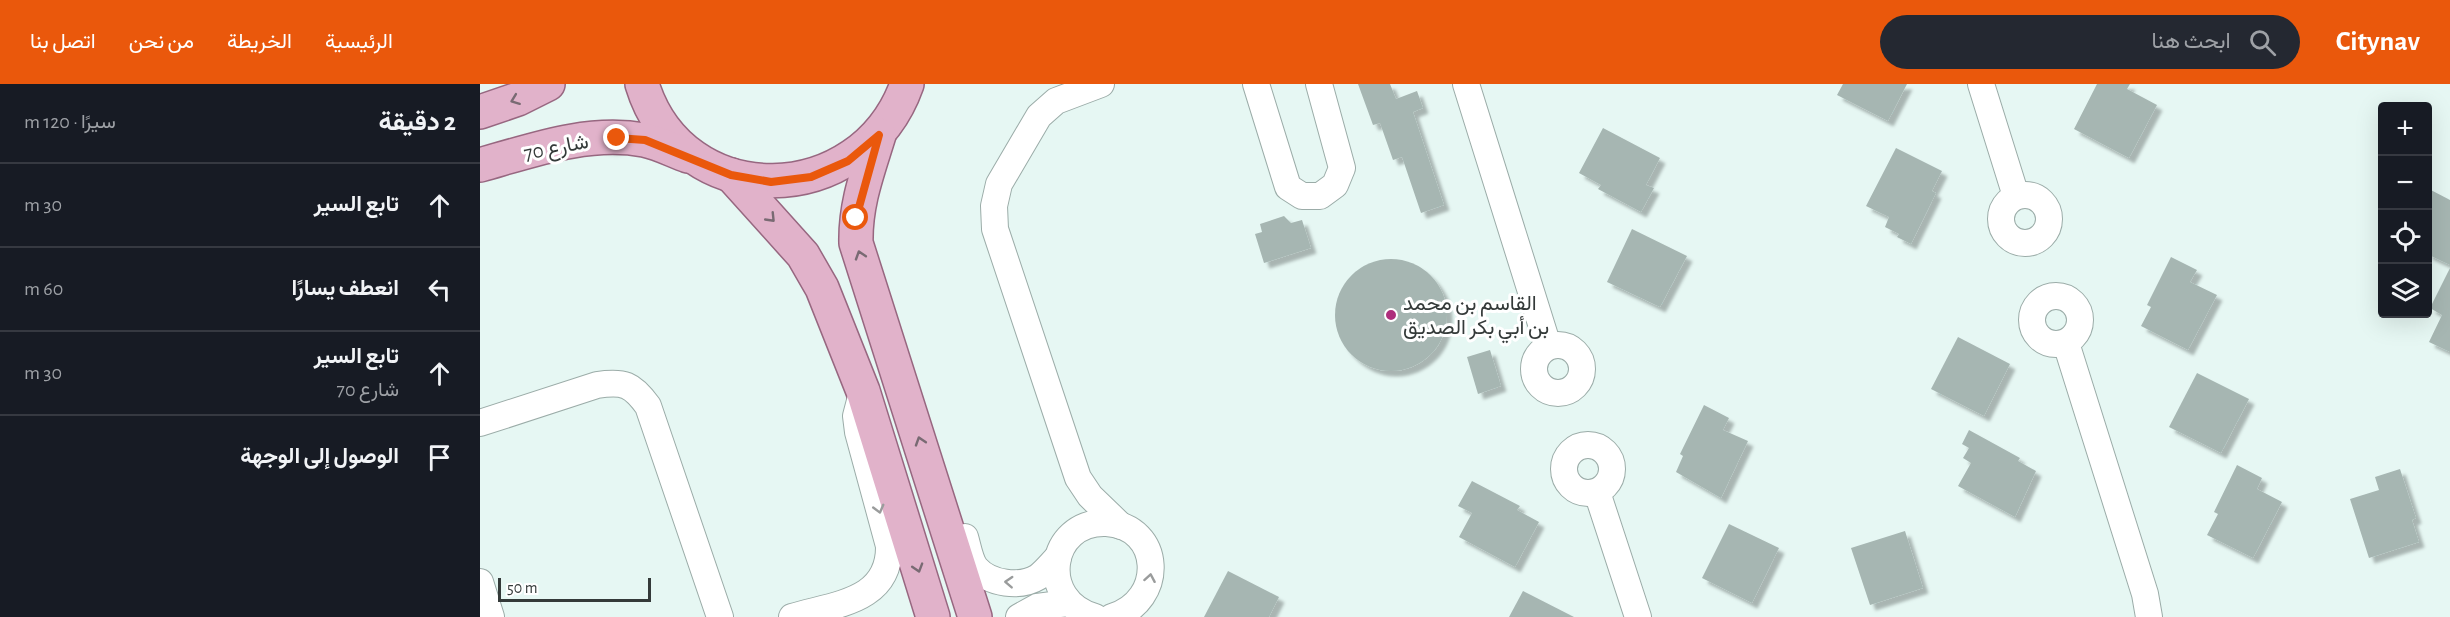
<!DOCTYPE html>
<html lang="ar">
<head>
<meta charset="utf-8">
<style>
	body { margin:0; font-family:"Alegreya Sans",Vazirmatn,sans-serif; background:#242831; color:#f1f3f6; direction:rtl }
	.controls { position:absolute; right:18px; top:18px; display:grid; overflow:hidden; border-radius:6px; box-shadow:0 6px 24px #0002 }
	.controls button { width:54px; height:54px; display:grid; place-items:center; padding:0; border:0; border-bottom:2px solid #363941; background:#171b24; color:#f1f3f6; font:30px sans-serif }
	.scale { position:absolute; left:18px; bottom:15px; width:153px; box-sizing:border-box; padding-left:6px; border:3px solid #343a39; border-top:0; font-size:16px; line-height:21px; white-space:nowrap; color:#343a39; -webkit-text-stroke:4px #fff; paint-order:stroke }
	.stop { position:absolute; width:18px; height:18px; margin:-14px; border:4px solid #ea580c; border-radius:50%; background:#fff }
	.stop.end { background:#ea580c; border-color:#fff; box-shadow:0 2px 6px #0008 }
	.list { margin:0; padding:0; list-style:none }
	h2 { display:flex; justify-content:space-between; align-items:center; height:78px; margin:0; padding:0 24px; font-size:26px }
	h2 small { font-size:20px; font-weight:400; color:#9ea1a6 }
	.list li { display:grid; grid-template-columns:39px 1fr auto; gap:18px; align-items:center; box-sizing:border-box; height:84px; padding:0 24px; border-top:2px solid #363941 }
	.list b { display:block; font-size:22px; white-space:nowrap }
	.list p { margin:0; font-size:20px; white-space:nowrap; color:#9ea1a6 }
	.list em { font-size:20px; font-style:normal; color:#9ea1a6 }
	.icon { flex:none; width:33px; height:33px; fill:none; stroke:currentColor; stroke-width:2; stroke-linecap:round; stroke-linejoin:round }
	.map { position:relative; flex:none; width:1970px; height:533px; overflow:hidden; direction:ltr }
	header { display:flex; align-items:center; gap:36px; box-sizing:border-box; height:84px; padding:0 30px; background:#ea580c; color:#fff }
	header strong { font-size:28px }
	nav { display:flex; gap:33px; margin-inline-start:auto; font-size:21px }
	.search { width:420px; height:54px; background:#242831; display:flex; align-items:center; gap:15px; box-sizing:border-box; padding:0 21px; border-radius:33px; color:#9ea1a6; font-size:22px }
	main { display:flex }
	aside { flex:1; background:#171b24 }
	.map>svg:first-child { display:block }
	.building { fill:#a6b6b2; filter:url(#shadow) }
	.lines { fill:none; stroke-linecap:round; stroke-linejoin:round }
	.minor-casing { stroke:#9baca8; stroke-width:28 }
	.major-casing { stroke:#976780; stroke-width:36 }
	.minor { stroke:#fff; stroke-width:26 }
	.major { stroke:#e1b2ca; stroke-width:33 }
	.oneway { stroke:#796a73 }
	.oneway2 { stroke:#9a9c9c }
	.route { stroke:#ea580c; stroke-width:8 }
	.poi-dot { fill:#ae2e7c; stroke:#fff; stroke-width:2 }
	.labels { text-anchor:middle; stroke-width:6; stroke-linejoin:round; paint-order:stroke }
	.street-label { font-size:21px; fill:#343a39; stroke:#fff }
	.poi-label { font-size:21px; fill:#343a39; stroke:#fff; text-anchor:start }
</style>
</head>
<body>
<header>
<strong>Citynav</strong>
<div class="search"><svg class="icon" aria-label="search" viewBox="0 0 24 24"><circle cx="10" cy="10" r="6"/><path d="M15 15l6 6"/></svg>ابحث هنا</div>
<nav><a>الرئيسية</a><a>الخريطة</a><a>من نحن</a><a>اتصل بنا</a></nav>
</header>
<main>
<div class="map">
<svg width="1970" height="533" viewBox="0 0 1970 533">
	<defs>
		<filter id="shadow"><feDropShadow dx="5.5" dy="5.5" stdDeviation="1.5" flood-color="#0004"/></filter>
	</defs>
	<rect width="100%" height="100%" fill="#e6f7f3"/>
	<!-- building -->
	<g class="building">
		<path d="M 878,0 L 910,0 L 916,15 L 937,7 L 943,24 L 933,28 L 964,121 L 941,129 L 922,73 L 913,76 L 900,39 L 893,41 Z"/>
		<path d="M 1363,0 L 1427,0 L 1408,37 L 1357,11 Z"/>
		<path d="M 1617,0 L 1650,0 L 1647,5 L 1677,21 L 1649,74 L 1594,45 Z"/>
		<path d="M 1123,44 L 1180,74 L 1166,101 L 1174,104 L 1161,128 L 1118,105 L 1121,101 L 1099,89 Z"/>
		<path d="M 1416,64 L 1462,87 L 1452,107 L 1456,109 L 1431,160 L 1417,153 L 1419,150 L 1405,143 L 1409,133 L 1386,122 Z"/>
		<path d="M 1947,104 L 1970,116 L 1970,181 L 1947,170 Z"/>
		<path d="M 804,132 L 811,139 L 822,136 L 831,164 L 784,179 L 775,150 L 782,148 L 780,140 Z"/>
		<path d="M 1152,145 L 1207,172 L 1180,223 L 1127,198 Z"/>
		<path d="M 1691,173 L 1717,186 L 1710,198 L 1737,211 L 1708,266 L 1661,242 L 1671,223 L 1667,221 Z"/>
		<circle cx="911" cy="231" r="56"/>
		<path d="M 1970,184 L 1970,268 L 1949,258 L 1962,231 L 1950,224 Z"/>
		<path d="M 1478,253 L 1530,280 L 1504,332 L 1451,305 Z"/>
		<path d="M 1010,266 L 1021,302 L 998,310 L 987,273 Z"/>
		<path d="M 1717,289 L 1769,315 L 1741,369 L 1689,343 Z"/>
		<path d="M 1224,321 L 1249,334 L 1243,346 L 1268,357 L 1241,414 L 1196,388 L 1203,372 L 1200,370 Z"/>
		<path d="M 1489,346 L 1540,374 L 1538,377 L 1556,387 L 1535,433 L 1478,402 L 1491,379 L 1483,374 L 1489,364 L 1482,360 Z"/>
		<path d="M 1757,381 L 1782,394 L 1777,405 L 1802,418 L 1773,474 L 1727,451 L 1738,430 L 1734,428 Z"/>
		<path d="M 1920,385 L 1936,434 L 1932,436 L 1939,458 L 1889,474 L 1870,415 L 1899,406 L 1895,393 Z"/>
		<path d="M 992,397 L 1040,422 L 1037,426 L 1059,438 L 1035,483 L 979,453 L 992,429 L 978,422 Z"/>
		<path d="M 1249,440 L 1299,464 L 1272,519 L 1222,494 Z"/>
		<path d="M 1425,447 L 1443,504 L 1390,521 L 1371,464 Z"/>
		<path d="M 748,487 L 799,513 L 789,533 L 724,533 Z"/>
		<path d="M 1043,507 L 1094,533 L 1029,533 Z"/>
	</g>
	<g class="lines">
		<!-- minor casing -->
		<g class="minor-casing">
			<g id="minor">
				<path d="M 621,0 L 576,17 L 559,32 L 519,100 L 514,122 L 515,145 L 598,394 L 610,412 L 641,442"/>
				<path d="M 776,0 L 808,103 L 822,112 L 840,112 L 855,101 L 862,84 L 839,0"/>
				<path d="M 986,0 L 1068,262"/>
				<path d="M 1501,0 L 1536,112"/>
				<circle cx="1545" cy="135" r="24"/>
				<circle cx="1576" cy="236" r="24"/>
				<path d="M 1586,259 L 1665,510 L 1669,533"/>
				<circle cx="1078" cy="285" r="24"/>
				<path d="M 0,339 L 117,301 C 144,297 152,300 168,322 L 240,533"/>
				<circle cx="1108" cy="385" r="24"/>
				<path d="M 1117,408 L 1158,533"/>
				<path d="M 485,453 C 488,463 490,477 496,484 C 510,500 540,504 558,493 C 565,488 572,479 578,473"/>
				<path d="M 0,498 L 11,533"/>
				<path d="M 312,533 C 355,520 410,518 409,462 L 378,348 L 376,332 L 381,313"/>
				<path d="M 539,533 L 557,523 L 588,519"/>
				<path d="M 615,533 C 557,517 568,437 626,439 C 683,442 686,517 632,533"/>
			</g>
		</g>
		<!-- major casing -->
		<g class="major-casing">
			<g id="major">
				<path d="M 162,0 C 202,131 382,127 427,0"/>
				<path d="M 0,28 L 38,15 L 68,0"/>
				<path d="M 399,51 C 388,87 375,120 376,159 L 495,533"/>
				<path d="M 0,81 C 53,66 108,46 164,56 C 179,59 194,67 208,72"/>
				<path d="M 251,91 L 323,171 L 342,204 L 383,307 L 453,533"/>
			</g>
		</g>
		<!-- minor -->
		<use href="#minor" class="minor"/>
		<!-- major -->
		<use href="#major" class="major"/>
	</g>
	<!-- one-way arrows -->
	<defs><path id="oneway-chevron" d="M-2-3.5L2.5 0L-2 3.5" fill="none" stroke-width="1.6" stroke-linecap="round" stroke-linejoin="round" transform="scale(1.5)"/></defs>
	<g class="oneway">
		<use href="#oneway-chevron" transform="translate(35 16) rotate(159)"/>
		<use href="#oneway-chevron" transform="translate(291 134) rotate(46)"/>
		<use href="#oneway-chevron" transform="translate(380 171) rotate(-108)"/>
		<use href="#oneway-chevron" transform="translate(440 357) rotate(-108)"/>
		<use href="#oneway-chevron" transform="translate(438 484) rotate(73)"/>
	</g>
	<g class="oneway2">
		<use href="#oneway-chevron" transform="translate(399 425) rotate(75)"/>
		<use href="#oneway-chevron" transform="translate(670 494) rotate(-80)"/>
		<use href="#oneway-chevron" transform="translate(529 498) rotate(-177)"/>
	</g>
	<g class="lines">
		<!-- route -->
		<path class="route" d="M 137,54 L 165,56 L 251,91 L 291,98 L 331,93 L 368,77 L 399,51 L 376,134"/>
	</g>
	<!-- markers -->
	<circle class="poi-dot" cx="911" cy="231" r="6"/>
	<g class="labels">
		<!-- street labels -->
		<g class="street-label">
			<text transform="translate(76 63) rotate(-11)" y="7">شارع 70</text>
		</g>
		<!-- poi labels -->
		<g class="poi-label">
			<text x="923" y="226">القاسم بن محمد<tspan x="923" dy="24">بن أبي بكر الصديق</tspan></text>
		</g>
	</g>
</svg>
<div class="controls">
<button>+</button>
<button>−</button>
<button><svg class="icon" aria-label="locate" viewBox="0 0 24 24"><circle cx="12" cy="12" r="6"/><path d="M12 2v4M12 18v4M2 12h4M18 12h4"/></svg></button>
<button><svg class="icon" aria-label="layers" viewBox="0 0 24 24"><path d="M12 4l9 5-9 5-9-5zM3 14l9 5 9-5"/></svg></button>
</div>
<div class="scale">50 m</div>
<div class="stop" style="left:376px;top:134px"></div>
<div class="stop end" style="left:137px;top:54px"></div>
</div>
<aside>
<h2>2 دقيقة<small>سيرًا · 120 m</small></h2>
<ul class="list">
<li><svg class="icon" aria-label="ahead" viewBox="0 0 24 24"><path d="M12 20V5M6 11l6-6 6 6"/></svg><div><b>تابع السير</b></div><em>30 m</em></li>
<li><svg class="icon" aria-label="left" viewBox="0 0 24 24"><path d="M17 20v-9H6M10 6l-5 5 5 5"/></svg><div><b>انعطف يسارًا</b></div><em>60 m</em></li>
<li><svg class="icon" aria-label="ahead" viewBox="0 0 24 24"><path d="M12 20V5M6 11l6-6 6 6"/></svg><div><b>تابع السير</b><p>شارع 70</p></div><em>30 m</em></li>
<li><svg class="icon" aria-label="arrive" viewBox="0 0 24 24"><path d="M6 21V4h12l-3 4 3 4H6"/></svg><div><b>الوصول إلى الوجهة</b></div></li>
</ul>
</aside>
</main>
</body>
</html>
